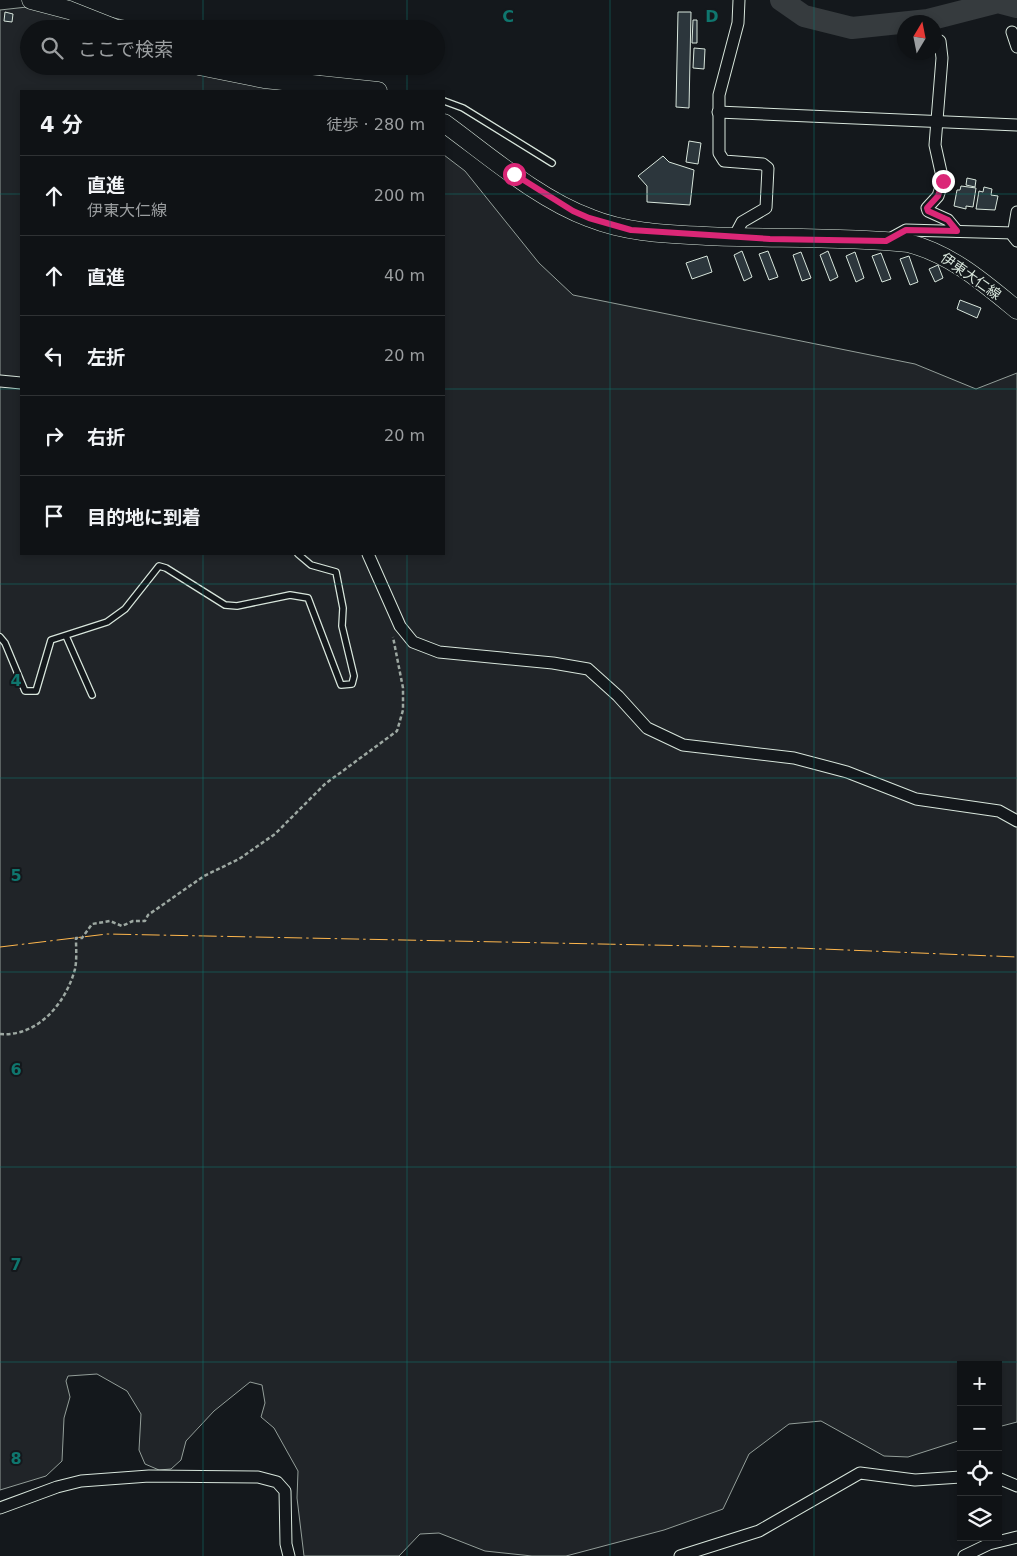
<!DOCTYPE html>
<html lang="ja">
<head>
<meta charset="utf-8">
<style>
	body { margin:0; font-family:"DejaVu Sans","Noto Sans JP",sans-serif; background:#181b1e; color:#f1f3f6 }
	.controls { position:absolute; right:15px; bottom:15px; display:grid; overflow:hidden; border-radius:0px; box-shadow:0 2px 8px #0003 }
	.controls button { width:45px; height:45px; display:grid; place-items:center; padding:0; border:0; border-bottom:1px solid #2f3234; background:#0f1215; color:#f1f3f6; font:25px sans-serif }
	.compass { position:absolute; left:897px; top:15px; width:45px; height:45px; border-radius:50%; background:#0f1215; box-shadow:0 2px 8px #0003; rotate:10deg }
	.stop { position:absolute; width:15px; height:15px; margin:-11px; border:4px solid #db2777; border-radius:50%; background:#fff }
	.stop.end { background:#db2777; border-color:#fff; box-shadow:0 1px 5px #0008 }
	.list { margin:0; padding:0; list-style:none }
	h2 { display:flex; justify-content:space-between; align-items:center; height:65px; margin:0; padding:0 20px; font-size:21px }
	h2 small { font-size:16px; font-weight:400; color:#9b9ea0 }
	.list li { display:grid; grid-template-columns:32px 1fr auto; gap:15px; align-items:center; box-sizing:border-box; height:80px; padding:0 20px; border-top:1px solid #2f3234 }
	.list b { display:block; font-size:19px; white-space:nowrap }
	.list p { margin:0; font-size:16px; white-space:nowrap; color:#9b9ea0 }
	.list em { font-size:16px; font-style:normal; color:#9b9ea0 }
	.icon { flex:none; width:28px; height:28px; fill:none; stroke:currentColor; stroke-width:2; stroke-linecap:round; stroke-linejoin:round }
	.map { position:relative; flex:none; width:1017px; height:1556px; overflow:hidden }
	.search { position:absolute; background:#0f1215; box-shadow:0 2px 8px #0003; left:20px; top:20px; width:425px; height:55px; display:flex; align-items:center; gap:12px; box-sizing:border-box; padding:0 18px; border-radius:28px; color:#9b9ea0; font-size:19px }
	.panel { position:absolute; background:#0f1215; box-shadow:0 2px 8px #0003; left:20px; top:90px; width:425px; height:465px; border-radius:0px }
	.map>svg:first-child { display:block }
	.green { fill:#202428; stroke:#939e99 }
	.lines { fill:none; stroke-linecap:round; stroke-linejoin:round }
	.river { stroke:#363b3e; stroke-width:22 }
	.building { fill:#2c363c; stroke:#d8e6dc }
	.lane-casing { stroke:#d8e6dc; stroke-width:8 }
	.street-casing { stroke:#d8e6dc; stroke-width:13 }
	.primary-casing { stroke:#d8e6dc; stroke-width:19 }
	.path { stroke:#9da8a2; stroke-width:2.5; stroke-dasharray:4 2.5; stroke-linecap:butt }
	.lane { stroke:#14181c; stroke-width:5.5 }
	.street { stroke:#14181c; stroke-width:11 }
	.primary { stroke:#14181c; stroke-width:18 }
	.power { stroke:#ffb74d; stroke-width:1; stroke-dasharray:18 4 2.5 4; stroke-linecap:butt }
	.route { stroke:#db2777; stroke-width:6 }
	.grid { fill:none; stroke:#0f766e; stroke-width:1; stroke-opacity:0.55 }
	.labels { text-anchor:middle; stroke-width:4; stroke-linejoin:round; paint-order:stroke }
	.street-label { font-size:14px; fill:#d8e6dc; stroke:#14181c }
	.grid-label { font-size:16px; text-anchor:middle; font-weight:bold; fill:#0f766e; stroke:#14181c; stroke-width:4; stroke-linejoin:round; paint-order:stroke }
</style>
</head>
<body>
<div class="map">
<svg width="1017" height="1556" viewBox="0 0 1017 1556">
	<rect width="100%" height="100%" fill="#14181c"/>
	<!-- green -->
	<path class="green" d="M 54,4 L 161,29 L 29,29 L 29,66 L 299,66 L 353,91 L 21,91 L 21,554 L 444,554 L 444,155 L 465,171 L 539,263 L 573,295 L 915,364 L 976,389 L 1017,373 L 1017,1422 L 998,1427 L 998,1365 L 961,1365 L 961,1440 L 908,1457 L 884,1456 L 821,1421 L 789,1424 L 749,1454 L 723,1509 L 664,1530 L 566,1556 L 532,1556 L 485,1551 L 439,1533 L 420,1534 L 399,1556 L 304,1556 L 297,1498 L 298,1471 L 274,1428 L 261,1417 L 265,1403 L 262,1385 L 250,1382 L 214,1411 L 186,1441 L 181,1460 L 171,1469 L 159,1470 L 145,1464 L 139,1450 L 141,1414 L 127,1391 L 97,1374 L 68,1376 L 66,1381 L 70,1397 L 64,1418 L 62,1461 L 46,1476 L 0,1490 L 0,10 Z"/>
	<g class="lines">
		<!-- river -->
		<path class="river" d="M 781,0 L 804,16 L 852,28 L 928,20 L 998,2 L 1017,7"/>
	</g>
	<!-- building -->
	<g class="building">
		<path d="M 5,12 L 13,14 L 12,22 L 4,21 Z"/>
		<path d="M 678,12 L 691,12 L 689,108 L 676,107 Z"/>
		<path d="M 693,20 L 697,20 L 697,43 L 692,43 Z"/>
		<path d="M 694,48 L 705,49 L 704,69 L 693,68 Z"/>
		<path d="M 689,141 L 701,143 L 698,164 L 686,162 Z"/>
		<path d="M 663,156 L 669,162 L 694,170 L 690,205 L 647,202 L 647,186 L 638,176 Z"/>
		<path d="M 967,178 L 976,180 L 975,187 L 966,185 Z"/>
		<path d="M 961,186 L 976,188 L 973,207 L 966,206 L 966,209 L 954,206 L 957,190 L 960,190 Z"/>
		<path d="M 984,187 L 992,189 L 991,195 L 998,196 L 995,210 L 976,209 L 979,191 L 983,192 Z"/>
		<path d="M 742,251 L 752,277 L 744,281 L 734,255 Z"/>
		<path d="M 768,251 L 778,277 L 769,280 L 759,254 Z"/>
		<path d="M 828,251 L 838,277 L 830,281 L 820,255 Z"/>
		<path d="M 801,252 L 811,278 L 802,281 L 793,255 Z"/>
		<path d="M 855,252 L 864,278 L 856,282 L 846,256 Z"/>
		<path d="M 881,253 L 891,279 L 882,282 L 872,256 Z"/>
		<path d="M 707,256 L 712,272 L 692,279 L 686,263 Z"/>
		<path d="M 909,256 L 918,282 L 910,285 L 900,259 Z"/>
		<path d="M 938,265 L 943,278 L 935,282 L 929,269 Z"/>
		<path d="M 960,300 L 981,308 L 977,318 L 957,309 Z"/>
	</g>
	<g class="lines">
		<!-- lane casing -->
		<g class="lane-casing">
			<g id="lane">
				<path d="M 444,101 L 463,108 L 552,163"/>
				<path d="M 66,636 L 92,695"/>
				<path d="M 0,637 L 5,643 L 25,691 L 36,691 L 51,640 L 107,622 L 125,609 L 159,566 L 166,568 L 225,605 L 237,606 L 290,595 L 308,598 L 341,685 L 352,684 L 354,676 L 342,626 L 343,608 L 336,572 L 311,565 L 298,554"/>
			</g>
		</g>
		<!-- street casing -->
		<g class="street-casing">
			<g id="street">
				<path d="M 1012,32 L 1017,47"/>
				<path d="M 940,41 L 942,58 L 935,145 L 943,181 L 938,196 L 927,208 L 928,211 L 948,220 L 957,231"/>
				<path d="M 718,112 L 1017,125"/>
				<path d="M 1017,212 L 1013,236 L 1017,241"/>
				<path d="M 734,237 L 742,222 L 766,208 L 768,168 L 763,164 L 724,161 L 719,153 L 719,95 L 738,23 L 739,0"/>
				<path d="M 886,241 L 906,230 L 1014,233"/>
				<path d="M 0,381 L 21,383"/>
				<path d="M 368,554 L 400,626 L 413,642 L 439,652 L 553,663 L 588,669 L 618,696 L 647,728 L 683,745 L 794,758 L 847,772 L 916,799 L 999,811 L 1017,821"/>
				<path d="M 998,1478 L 1017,1486"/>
				<path d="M 0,1508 L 57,1487 L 81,1481 L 149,1476 L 258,1477 L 277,1482 L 285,1491 L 286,1544 L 289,1556"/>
				<path d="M 680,1556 L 759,1531 L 860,1473 L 915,1480 L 961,1477"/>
				<path d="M 964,1556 L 989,1544 L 1017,1537"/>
			</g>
		</g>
		<!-- primary casing -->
		<g class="primary-casing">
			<g id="primary">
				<path d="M 31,0 L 69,10 L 117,29"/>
				<path d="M 199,66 L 264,79 L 378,91"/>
				<path d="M 444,123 C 488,155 538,199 590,218 C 627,233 667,234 706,236 C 773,239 841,236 908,243 C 951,254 983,282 1017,310"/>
			</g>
		</g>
		<!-- path -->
		<path class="path" d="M 0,1034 C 38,1037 66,1003 75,969 C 77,960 76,948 76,938 L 82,938 L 92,924 L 110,921 L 122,926 L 133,921 L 145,921 L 148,915 L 204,876 L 239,859 L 275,834 L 325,784 L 397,731 L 403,710 L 403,688 L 393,637"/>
		<!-- lane -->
		<use href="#lane" class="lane"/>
		<!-- street -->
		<use href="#street" class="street"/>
		<!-- primary -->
		<use href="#primary" class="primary"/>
		<!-- power -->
		<path class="power" d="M 0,947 L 107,934 L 798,948 L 1017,957"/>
	</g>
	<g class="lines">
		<!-- route -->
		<path class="route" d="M 514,174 L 573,211 L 589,218 L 631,230 L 770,239 L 886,241 L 906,230 L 957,231 L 948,220 L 928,211 L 927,208 L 938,196 L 943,181"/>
	</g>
	<!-- grid -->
	<path class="grid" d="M 203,0 L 203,29M 407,0 L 407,29M 610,0 L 610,1556M 814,0 L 814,1556M 203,66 L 203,91M 407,66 L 407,91M 0,194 L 21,194M 444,194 L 1017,194M 0,389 L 21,389M 444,389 L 1017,389M 203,554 L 203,1556M 407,554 L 407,1556M 0,584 L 1017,584M 0,778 L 1017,778M 0,972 L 1017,972M 0,1167 L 1017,1167M 0,1362 L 1017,1362"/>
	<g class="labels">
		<!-- street labels -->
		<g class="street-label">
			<text transform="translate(971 276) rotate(35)" y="5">伊東大仁線</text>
		</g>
	</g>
	<g class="grid-label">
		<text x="508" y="22">C</text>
		<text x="712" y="22">D</text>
		<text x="16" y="686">4</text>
		<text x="16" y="881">5</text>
		<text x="16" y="1075">6</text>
		<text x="16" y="1270">7</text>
		<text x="16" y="1464">8</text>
	</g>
</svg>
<div class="controls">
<button>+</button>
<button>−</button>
<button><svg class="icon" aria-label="locate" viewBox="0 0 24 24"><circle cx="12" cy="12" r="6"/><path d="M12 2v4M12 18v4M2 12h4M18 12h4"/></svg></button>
<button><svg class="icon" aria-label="layers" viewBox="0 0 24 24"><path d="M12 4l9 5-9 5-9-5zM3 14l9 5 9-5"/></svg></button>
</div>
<svg class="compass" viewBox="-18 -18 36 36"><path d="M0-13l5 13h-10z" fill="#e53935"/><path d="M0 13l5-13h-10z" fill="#9b9ea0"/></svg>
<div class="stop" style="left:514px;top:174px"></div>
<div class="stop end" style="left:943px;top:181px"></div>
<div class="search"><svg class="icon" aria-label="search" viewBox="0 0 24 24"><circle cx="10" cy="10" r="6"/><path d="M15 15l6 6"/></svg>ここで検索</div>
<section class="panel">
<h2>4 分<small>徒歩 · 280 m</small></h2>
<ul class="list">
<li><svg class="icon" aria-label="ahead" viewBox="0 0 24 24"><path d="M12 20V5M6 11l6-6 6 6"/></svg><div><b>直進</b><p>伊東大仁線</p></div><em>200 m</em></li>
<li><svg class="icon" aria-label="ahead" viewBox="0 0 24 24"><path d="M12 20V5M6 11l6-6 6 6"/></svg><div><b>直進</b></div><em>40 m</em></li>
<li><svg class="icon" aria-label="left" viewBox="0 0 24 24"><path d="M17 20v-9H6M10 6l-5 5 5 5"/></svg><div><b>左折</b></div><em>20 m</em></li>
<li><svg class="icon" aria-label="right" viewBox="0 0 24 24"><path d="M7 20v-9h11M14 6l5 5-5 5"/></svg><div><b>右折</b></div><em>20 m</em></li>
<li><svg class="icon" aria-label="arrive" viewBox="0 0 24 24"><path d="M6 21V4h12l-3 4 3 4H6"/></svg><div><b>目的地に到着</b></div></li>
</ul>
</section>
</div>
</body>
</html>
